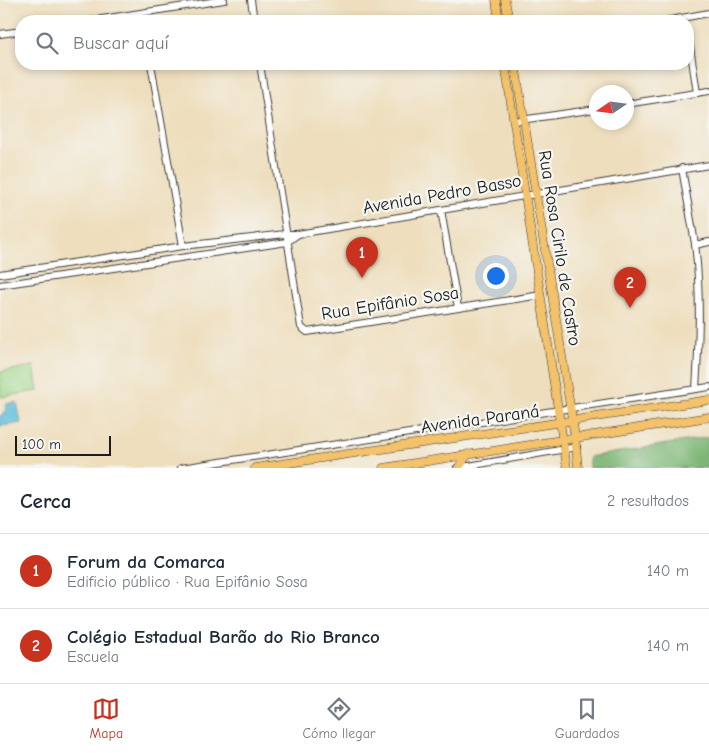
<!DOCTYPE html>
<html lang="es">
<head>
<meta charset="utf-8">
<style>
	body { margin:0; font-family:"Comic Neue",sans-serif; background:#f6f6f7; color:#1f2937 }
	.compass { position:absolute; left:589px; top:85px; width:45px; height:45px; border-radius:50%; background:#fff; box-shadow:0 2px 8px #0003; rotate:257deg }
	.scale { position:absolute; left:15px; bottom:12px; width:96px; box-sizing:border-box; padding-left:5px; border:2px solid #1c1c1c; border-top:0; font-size:14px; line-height:18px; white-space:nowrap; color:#1c1c1c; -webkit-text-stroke:4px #f6f6f2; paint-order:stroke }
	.you { position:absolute; left:495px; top:275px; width:18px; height:18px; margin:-12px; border:4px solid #fff; border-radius:50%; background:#1a73e8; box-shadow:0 0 0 8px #1a73e833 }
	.badge { display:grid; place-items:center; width:32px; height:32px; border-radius:50%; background:#c8321e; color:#fff; font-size:16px; font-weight:700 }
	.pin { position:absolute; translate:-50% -41px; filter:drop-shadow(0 1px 2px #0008) }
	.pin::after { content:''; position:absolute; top:26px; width:18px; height:15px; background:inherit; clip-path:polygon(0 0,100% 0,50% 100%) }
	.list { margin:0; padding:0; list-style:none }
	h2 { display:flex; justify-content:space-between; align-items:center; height:65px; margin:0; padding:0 20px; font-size:21px }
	h2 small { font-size:16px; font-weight:400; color:#747a83 }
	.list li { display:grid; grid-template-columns:32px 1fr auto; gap:15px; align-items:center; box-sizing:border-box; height:75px; padding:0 20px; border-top:1px solid #e0e1e3 }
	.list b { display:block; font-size:19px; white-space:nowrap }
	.list p { margin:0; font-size:16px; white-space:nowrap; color:#747a83 }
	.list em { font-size:16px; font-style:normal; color:#747a83 }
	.icon { flex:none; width:28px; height:28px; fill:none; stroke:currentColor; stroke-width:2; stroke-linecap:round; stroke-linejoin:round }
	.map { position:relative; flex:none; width:709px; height:468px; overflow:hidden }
	.search { position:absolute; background:#fff; box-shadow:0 2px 8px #0003; left:15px; right:15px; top:15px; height:55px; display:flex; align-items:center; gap:12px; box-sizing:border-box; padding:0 18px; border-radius:20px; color:#747a83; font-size:19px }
	.sheet { height:215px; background:#fff }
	nav { display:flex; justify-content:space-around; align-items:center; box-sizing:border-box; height:70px; border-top:1px solid #e0e1e3; background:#fff; font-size:14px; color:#747a83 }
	nav a { display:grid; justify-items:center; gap:2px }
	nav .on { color:#c8321e }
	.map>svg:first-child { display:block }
	.green { fill:#9cd588; stroke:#5c7852 }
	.forest { fill:#7db674; stroke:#4c6948 }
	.water { fill:#5ec0dd; stroke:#3d6e7c }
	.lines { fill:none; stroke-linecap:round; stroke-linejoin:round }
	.minor-casing { stroke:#3c3934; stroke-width:8 }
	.major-casing { stroke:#3c3934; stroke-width:9 }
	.minor { stroke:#fff; stroke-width:6 }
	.major { stroke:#f3c26a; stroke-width:8 }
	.labels { text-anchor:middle; stroke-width:4.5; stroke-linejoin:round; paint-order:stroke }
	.street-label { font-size:18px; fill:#1c1c1c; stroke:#f6f6f2 }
</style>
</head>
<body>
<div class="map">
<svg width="709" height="468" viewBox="0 0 709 468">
	<rect width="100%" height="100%" fill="#f6f6f2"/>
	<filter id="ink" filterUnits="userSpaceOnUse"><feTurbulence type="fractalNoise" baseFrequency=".02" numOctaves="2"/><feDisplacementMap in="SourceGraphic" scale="10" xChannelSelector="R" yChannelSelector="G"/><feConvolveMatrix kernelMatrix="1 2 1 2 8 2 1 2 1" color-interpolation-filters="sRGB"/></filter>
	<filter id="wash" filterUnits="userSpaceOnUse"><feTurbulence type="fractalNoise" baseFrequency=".0096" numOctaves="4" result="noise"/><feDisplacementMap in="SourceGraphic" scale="20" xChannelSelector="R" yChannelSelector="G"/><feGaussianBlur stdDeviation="1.12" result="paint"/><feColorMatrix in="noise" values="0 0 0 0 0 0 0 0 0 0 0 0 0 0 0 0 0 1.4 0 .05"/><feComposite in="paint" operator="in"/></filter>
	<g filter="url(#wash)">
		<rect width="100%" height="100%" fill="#eedebd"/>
		<!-- green -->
		<path class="green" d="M 34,366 L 38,391 L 1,397 L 0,372 Z"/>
		<!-- forest -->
		<path class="forest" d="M 709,437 L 709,468 L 589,468 L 589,457 Z"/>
		<!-- water -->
		<path class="water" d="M 17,402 L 21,423 L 0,426 L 0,416 L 6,412 L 6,404 Z"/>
	</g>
	<g filter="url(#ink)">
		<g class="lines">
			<!-- minor casing -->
			<g class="minor-casing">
				<g id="minor">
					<path d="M 251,0 L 254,21"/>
					<path d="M 89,21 L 224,0"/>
					<path d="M 665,21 L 709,13"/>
					<path d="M 688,33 L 697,93"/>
					<path d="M 0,34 L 21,31"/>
					<path d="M 151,64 L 183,246"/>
					<path d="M 260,64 L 301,327 L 307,332 L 541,295"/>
					<path d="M 626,104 L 709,91"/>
					<path d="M 514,121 L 596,109"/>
					<path d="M 682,168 C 686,193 691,219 695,244 C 701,292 699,341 696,389"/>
					<path d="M 441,210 L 458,308"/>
					<path d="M 695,245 L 709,242"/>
					<path d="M 0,274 L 183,246 L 285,234 L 298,234 L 709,165"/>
					<path d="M 0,285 L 287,242 L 298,234"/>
					<path d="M 181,468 L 709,387"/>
					<path d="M 457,468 L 577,447"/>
				</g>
			</g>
			<!-- major casing -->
			<g class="major-casing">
				<g id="major">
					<path d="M 496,0 L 499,21"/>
					<path d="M 505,0 L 509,21"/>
					<path d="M 505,64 L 567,468"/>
					<path d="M 515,64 L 575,437 L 578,468"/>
					<path d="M 459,467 L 468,454"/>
					<path d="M 255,468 L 709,400"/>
					<path d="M 383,468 L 709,417"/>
				</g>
			</g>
			<!-- minor -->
			<use href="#minor" class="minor"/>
			<!-- major -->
			<use href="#major" class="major"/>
		</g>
	</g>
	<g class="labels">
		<!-- street labels -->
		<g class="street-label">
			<text transform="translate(442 194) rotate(-10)" y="6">Avenida Pedro Basso</text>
			<text transform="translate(560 248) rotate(81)" y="6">Rua Rosa Cirilo de Castro</text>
			<text transform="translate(390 303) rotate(-9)" y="6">Rua Epifânio Sosa</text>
			<text transform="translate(480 419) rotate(-8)" y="6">Avenida Paraná</text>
		</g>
	</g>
</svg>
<svg class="compass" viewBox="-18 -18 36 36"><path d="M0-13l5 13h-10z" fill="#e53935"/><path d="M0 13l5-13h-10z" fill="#747a83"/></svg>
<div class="scale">100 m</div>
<div class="you"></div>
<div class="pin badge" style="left:362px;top:278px">1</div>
<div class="pin badge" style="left:630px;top:308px">2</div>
<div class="search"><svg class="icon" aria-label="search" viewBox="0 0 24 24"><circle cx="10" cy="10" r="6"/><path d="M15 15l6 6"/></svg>Buscar aquí</div>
</div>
<section class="sheet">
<h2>Cerca<small>2 resultados</small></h2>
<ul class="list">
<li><span class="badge">1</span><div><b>Forum da Comarca</b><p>Edificio público · Rua Epifânio Sosa</p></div><em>140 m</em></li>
<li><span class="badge">2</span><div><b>Colégio Estadual Barão do Rio Branco</b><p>Escuela</p></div><em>140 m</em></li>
</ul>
</section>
<nav>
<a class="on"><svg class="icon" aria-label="map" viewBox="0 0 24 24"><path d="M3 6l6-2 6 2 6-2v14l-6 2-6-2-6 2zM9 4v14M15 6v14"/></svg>Mapa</a>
<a><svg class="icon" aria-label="directions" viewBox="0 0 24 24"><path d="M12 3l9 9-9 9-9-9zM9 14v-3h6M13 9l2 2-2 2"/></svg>Cómo llegar</a>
<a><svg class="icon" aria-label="saved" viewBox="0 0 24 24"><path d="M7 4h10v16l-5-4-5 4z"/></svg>Guardados</a>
</nav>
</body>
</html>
